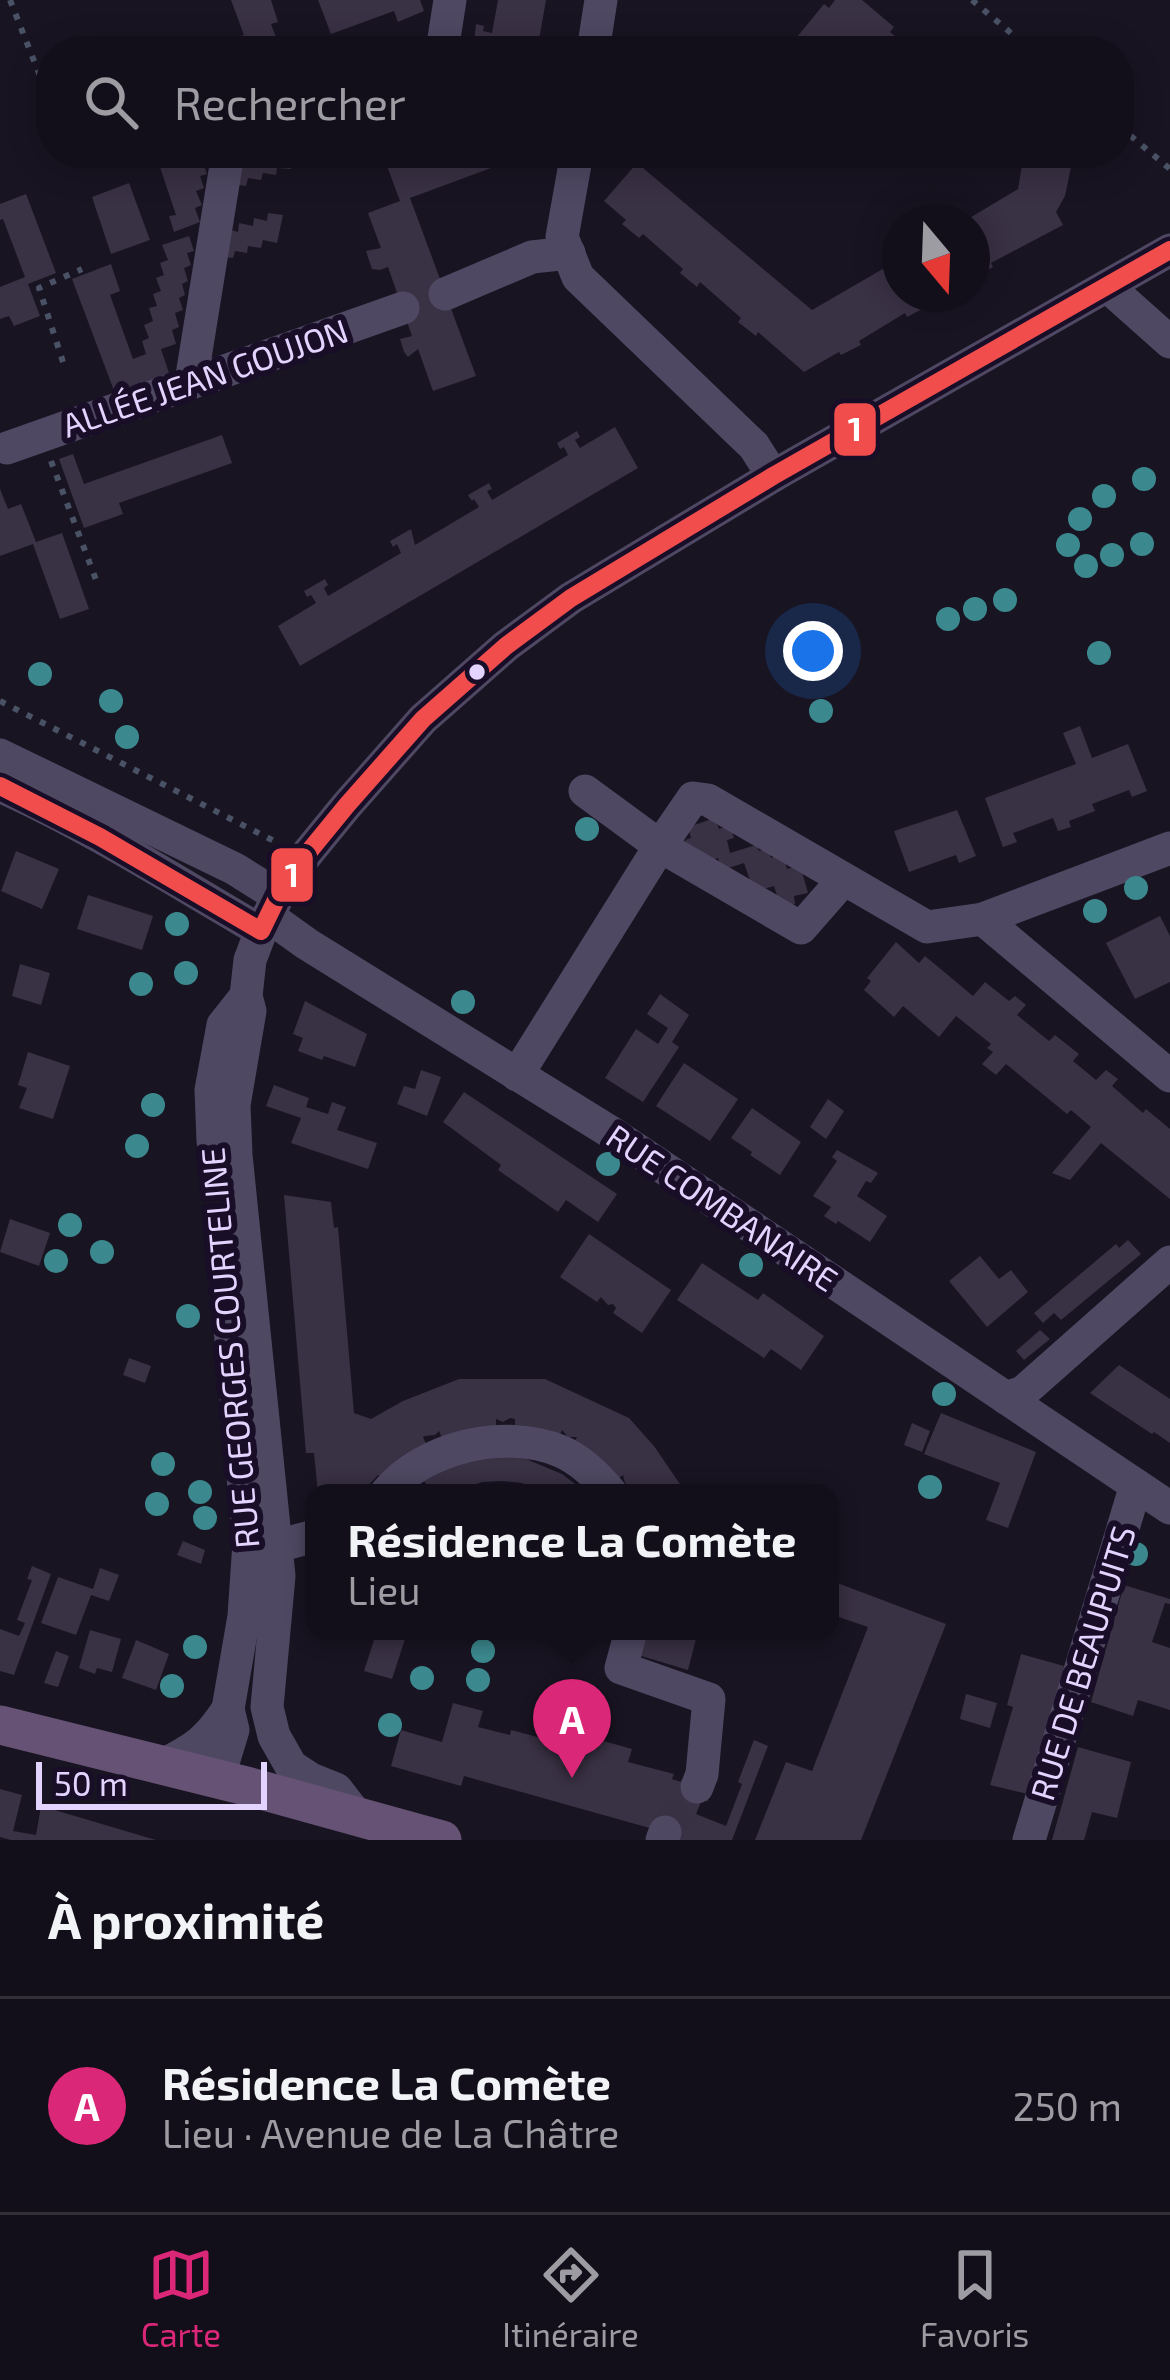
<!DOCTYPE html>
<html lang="fr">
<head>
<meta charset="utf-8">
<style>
	body { margin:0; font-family:"Exo 2",sans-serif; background:#1c1823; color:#f1f3f6 }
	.compass { position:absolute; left:882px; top:204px; width:108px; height:108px; border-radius:50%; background:#130f1a; box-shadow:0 6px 30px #0003; rotate:161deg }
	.scale { position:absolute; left:36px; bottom:30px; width:231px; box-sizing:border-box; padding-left:12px; border:6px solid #e3d4ff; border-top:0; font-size:33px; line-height:42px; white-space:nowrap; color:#e3d4ff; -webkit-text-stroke:9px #180e28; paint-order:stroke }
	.you { position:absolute; left:813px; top:651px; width:42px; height:42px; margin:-30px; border:9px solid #fff; border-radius:50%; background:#1a73e8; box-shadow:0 0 0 18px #1a73e833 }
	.badge { display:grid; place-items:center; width:78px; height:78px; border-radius:50%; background:#db2777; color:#fff; font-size:39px; font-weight:700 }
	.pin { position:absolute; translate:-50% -99px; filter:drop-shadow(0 3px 6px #0008) }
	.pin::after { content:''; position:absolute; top:63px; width:42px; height:36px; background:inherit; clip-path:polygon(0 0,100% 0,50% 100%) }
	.popup { position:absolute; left:305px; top:1484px; width:534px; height:156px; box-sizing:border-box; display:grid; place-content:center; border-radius:24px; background:#130f1a; filter:drop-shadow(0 3px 9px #0005); font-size:39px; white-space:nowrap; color:#9d9ca2 }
	.popup b { font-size:45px; color:#f1f3f6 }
	.popup::after { content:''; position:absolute; left:50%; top:100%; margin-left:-24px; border:24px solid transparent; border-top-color:#130f1a }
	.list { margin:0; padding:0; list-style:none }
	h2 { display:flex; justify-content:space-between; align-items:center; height:156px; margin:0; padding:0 48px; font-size:51px }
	h2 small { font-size:39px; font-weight:400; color:#9d9ca2 }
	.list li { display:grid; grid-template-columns:78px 1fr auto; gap:36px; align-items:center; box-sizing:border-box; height:216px; padding:0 48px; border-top:3px solid #322f39 }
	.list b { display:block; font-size:45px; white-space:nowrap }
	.list p { margin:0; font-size:39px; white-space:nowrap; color:#9d9ca2 }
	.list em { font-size:39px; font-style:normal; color:#9d9ca2 }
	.icon { flex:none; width:66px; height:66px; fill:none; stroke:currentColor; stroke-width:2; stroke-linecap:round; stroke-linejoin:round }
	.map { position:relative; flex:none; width:1170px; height:1840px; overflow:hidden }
	.search { position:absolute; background:#130f1a; box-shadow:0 6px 30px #0003; left:36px; right:36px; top:36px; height:132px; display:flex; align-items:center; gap:30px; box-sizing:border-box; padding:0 42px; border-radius:48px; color:#9d9ca2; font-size:45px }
	.sheet { height:372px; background:#130f1a }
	nav { display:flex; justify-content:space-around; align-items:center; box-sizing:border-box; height:168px; border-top:3px solid #322f39; background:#130f1a; font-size:33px; color:#9d9ca2 }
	nav a { display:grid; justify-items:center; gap:6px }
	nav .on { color:#db2777 }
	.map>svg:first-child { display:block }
	.building { fill:#393144 }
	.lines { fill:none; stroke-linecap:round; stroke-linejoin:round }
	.minor-tunnel { stroke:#373143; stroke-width:33; stroke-dasharray:33 16; stroke-linecap:butt }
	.path { stroke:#4a5266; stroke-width:6; stroke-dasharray:6 9; stroke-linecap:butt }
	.minor { stroke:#4f4863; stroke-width:33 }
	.major { stroke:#665274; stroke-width:39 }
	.bus-1-casing { stroke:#180e28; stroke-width:27 }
	.bus-1 { stroke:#f14d4d; stroke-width:18 }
	.tree { fill:#3b898e }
	.bus-dot { fill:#e3d4ff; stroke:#180e28; stroke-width:4.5 }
	.labels { text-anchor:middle; stroke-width:12; stroke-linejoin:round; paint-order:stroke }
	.street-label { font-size:33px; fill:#e3d4ff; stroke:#180e28 }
	.line-badge { stroke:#180e28; stroke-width:4.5 }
	.badge-label { font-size:33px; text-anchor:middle; font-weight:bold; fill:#fff }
</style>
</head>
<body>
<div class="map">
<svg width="1170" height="1840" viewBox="0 0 1170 1840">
	<rect width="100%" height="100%" fill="#191422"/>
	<!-- building -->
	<g class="building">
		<path d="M 231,0 L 271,0 L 278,22 L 271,24 L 281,51 L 238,51 L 234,38 L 244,35 Z"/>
		<path d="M 318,0 L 420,0 L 424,11 L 398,22 L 394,11 L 331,34 Z"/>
		<path d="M 498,0 L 546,0 L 537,51 L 489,51 L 490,46 L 474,43 L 476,24 L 484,26 L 483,31 L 492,33 Z"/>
		<path d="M 835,0 L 862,0 L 894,27 L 890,32 L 913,51 L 803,51 L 793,42 L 824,4 L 829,8 Z"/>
		<path d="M 179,153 L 209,153 L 210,157 L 202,160 L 207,174 L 200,176 L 204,188 L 196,191 L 202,205 L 195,208 L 200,222 L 174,232 L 169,216 L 176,215 L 158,161 Z"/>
		<path d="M 252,153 L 308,153 L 306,164 L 292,162 L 291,169 L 277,168 L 276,175 L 263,173 L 261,180 L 248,178 L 246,186 L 232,184 L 237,156 L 252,157 Z"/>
		<path d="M 396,153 L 519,153 L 518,158 L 410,198 L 476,376 L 433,391 L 418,349 L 408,357 L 404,352 L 400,339 L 412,336 L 388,267 L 380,270 L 372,269 L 366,251 L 381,248 L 368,213 L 400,201 L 384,158 Z"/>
		<path d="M 1023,159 L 1071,167 L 1065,196 L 1056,212 L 1063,225 L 991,263 L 993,267 L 972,279 L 972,222 L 963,222 L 1018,189 Z"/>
		<path d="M 637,163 L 812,310 L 900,259 L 900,294 L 938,294 L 924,302 L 926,307 L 907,317 L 905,313 L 859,341 L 861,345 L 841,355 L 839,352 L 804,372 L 758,332 L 756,336 L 738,322 L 741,318 L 700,282 L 697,287 L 680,273 L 683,269 L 643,234 L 639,238 L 622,224 L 626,220 L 604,201 Z"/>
		<path d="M 129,183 L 150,240 L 111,254 L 92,197 Z"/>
		<path d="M 26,194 L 56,273 L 28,284 L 40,316 L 14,326 L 9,316 L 0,319 L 0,287 L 25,277 L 3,219 L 0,220 L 0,204 Z"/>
		<path d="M 268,213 L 283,215 L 277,243 L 263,240 L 261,248 L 248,246 L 247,253 L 235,251 L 233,258 L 220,257 L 225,228 L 238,232 L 239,223 L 253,226 L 254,218 L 267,221 Z"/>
		<path d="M 189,236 L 194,251 L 187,253 L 191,265 L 184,268 L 188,281 L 182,284 L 185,295 L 179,298 L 183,310 L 175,313 L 179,327 L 172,330 L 176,344 L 161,349 L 170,376 L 116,396 L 72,279 L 111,264 L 120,291 L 110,295 L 133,359 L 146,354 L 142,341 L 149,338 L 144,325 L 153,321 L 149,308 L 157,306 L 153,294 L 161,291 L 156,278 L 164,275 L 160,263 L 168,260 L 162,245 Z"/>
		<path d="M 615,427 L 638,468 L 300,666 L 278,626 L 316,603 L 311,595 L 307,597 L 304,591 L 325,579 L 328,585 L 324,588 L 328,596 L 401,553 L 397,544 L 393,547 L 390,541 L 411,529 L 415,545 L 479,507 L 474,499 L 472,501 L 468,495 L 489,483 L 492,489 L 487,491 L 492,500 L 568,455 L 564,447 L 560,449 L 557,443 L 577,431 L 580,437 L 575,440 L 580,448 Z"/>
		<path d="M 222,435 L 232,463 L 119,503 L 123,514 L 84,528 L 59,459 L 73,454 L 84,484 Z"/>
		<path d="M 0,489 L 8,509 L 21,504 L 36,542 L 62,533 L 89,609 L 60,619 L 33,544 L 0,556 Z"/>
		<path d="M 1080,726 L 1092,758 L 1128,744 L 1147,791 L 1132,797 L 1129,790 L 1092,804 L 1095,811 L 1069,821 L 1071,827 L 1058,831 L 1053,818 L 1013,833 L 1017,842 L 1003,847 L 985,798 L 1076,764 L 1063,733 Z"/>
		<path d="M 957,810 L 976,856 L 959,863 L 956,855 L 909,872 L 894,831 Z"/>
		<path d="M 715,818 L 719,829 L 730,825 L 734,838 L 727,840 L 730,853 L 756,845 L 759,851 L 768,848 L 771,858 L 783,854 L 787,869 L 800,865 L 808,893 L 794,896 L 795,904 L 781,908 L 774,886 L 754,892 L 744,863 L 722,870 L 718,858 L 704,862 L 690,854 L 685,840 L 691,838 L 688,827 Z"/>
		<path d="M 16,851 L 59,869 L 42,909 L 1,891 Z"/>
		<path d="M 88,895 L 153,916 L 142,950 L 77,929 Z"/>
		<path d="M 1160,916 L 1170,936 L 1170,982 L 1135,999 L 1106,943 Z"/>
		<path d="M 896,942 L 919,963 L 925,956 L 973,996 L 985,982 L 1009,1001 L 1015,996 L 1026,1005 L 1017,1015 L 1049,1041 L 1055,1035 L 1079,1054 L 1073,1061 L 1096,1080 L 1106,1070 L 1118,1079 L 1112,1086 L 1143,1113 L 1146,1109 L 1170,1129 L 1170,1199 L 1101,1143 L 1070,1180 L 1052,1173 L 1091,1127 L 1071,1110 L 1067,1114 L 1006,1064 L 996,1075 L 982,1064 L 993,1052 L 987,1048 L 991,1044 L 956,1016 L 939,1037 L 903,1006 L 894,1017 L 864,990 L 871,981 L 867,978 Z"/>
		<path d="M 20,964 L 50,973 L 41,1005 L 12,996 Z"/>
		<path d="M 660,994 L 689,1015 L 672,1042 L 679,1047 L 643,1102 L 605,1078 L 636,1029 L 658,1044 L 668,1028 L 647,1014 Z"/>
		<path d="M 305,1001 L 367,1034 L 355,1067 L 324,1056 L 322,1060 L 298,1051 L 303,1038 L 293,1034 Z"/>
		<path d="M 28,1052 L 70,1066 L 53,1119 L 19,1108 L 27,1088 L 18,1085 Z"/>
		<path d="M 684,1063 L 738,1099 L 710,1141 L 656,1106 Z"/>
		<path d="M 421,1070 L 441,1077 L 427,1116 L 397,1104 L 404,1086 L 415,1089 Z"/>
		<path d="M 274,1085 L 309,1098 L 306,1107 L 328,1114 L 332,1102 L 346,1107 L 337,1130 L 377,1143 L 368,1169 L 291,1143 L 301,1118 L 266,1106 Z"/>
		<path d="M 464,1092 L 617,1194 L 598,1222 L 566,1200 L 558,1212 L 498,1170 L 501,1165 L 443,1122 Z"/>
		<path d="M 828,1099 L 844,1111 L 826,1139 L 810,1127 Z"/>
		<path d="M 752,1108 L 801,1142 L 780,1175 L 750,1155 L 752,1152 L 731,1138 Z"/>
		<path d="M 837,1150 L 878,1173 L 871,1183 L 866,1181 L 857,1196 L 887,1216 L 870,1242 L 838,1221 L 836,1224 L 824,1216 L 831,1207 L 813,1196 L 837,1161 L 832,1157 Z"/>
		<path d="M 284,1195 L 331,1202 L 334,1228 L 338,1227 L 354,1413 L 371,1419 L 403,1401 L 459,1379 L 545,1379 L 629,1418 L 654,1446 L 686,1493 L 635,1493 L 632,1487 L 625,1483 L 623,1475 L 617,1480 L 572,1446 L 577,1437 L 568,1437 L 562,1430 L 558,1440 L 515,1429 L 515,1419 L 510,1418 L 503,1422 L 496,1419 L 496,1428 L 442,1438 L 439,1431 L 435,1435 L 425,1436 L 423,1437 L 427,1446 L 384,1480 L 378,1475 L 361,1493 L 318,1493 L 314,1453 L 306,1453 Z"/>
		<path d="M 10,1219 L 50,1233 L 39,1266 L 0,1252 Z"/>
		<path d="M 589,1234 L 671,1290 L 642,1333 L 613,1313 L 616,1308 L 613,1304 L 608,1305 L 601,1297 L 597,1302 L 560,1277 Z"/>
		<path d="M 1128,1240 L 1141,1254 L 1061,1320 L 1054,1313 L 1043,1323 L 1034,1313 L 1116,1244 L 1119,1248 Z"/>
		<path d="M 980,1256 L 999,1279 L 1011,1270 L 1028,1292 L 987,1327 L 949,1281 Z"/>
		<path d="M 702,1263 L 758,1300 L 763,1293 L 824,1336 L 801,1370 L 771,1349 L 764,1358 L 677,1300 Z"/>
		<path d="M 1040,1330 L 1050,1339 L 1024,1360 L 1016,1351 Z"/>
		<path d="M 129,1358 L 151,1366 L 145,1383 L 123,1375 Z"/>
		<path d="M 1119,1365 L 1170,1399 L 1170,1443 L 1154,1432 L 1152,1434 L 1090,1393 Z"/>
		<path d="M 941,1413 L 1036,1452 L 1008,1528 L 986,1520 L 1000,1483 L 924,1454 Z"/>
		<path d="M 912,1423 L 930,1431 L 922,1452 L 904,1445 Z"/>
		<path d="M 503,1456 L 526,1459 L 562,1474 L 587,1493 L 547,1493 L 522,1483 L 502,1481 L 482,1482 L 453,1493 L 432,1493 L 424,1481 L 457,1463 Z"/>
		<path d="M 183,1541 L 205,1550 L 201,1564 L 177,1555 Z"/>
		<path d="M 32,1566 L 51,1574 L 14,1675 L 0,1671 L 0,1629 L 19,1636 L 25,1623 L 17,1620 L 32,1580 L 27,1579 Z"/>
		<path d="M 100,1568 L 119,1575 L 109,1601 L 91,1595 L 76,1635 L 41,1623 L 58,1577 L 93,1589 Z"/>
		<path d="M 832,1581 L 946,1624 L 861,1840 L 755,1840 L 786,1762 L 812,1771 L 868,1627 L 830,1614 Z"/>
		<path d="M 1124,1585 L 1170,1599 L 1170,1604 L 1165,1603 L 1152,1642 L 1170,1648 L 1170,1710 L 1138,1700 L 1133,1716 L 1091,1702 Z"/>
		<path d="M 90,1630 L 121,1639 L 112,1672 L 97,1668 L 95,1674 L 79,1668 Z"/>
		<path d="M 377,1631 L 406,1636 L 392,1679 L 364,1671 Z"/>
		<path d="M 644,1631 L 698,1631 L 688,1670 L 638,1655 Z"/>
		<path d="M 136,1640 L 169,1654 L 156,1690 L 122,1678 Z"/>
		<path d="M 56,1651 L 69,1656 L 58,1687 L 44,1683 Z"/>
		<path d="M 1021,1654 L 1064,1666 L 1028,1794 L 990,1785 L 1013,1707 L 1007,1705 Z"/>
		<path d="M 966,1694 L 997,1703 L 990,1728 L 960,1719 Z"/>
		<path d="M 453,1703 L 483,1711 L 478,1727 L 510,1735 L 511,1730 L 564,1744 L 568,1731 L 632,1749 L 628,1762 L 674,1774 L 672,1779 L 706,1790 L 696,1814 L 726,1826 L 742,1784 L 738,1782 L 754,1740 L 768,1746 L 732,1840 L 670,1840 L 671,1834 L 464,1776 L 461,1786 L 391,1766 L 401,1730 L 442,1742 Z"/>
		<path d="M 1078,1747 L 1131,1762 L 1117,1818 L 1092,1812 L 1084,1840 L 1052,1840 Z"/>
		<path d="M 0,1789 L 22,1795 L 13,1831 L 36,1835 L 41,1806 L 156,1840 L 11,1840 L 0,1837 Z"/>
	</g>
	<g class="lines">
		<!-- minor-tunnel -->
		<path class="minor-tunnel" d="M 665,1832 L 697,1787"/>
		<!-- path -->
		<g class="path">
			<path d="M 10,0 L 51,104"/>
			<path d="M 972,0 L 1032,51"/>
			<path d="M 1119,126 L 1170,169"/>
			<path d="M 63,362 L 39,288 L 82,269"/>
			<path d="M 51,461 L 98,585"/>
			<path d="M 0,701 L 278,843"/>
		</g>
		<!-- minor -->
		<g class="minor">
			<path d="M 442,51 L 450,0"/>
			<path d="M 593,51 L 601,0"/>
			<path d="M 577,153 L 562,237 L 578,277 L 754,446 L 773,476"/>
			<path d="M 1107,286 L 1170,342"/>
			<path d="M 445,294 L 532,257 L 569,253"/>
			<path d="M 191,382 L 228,153"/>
			<path d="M 7,448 L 403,308"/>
			<path d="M 0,755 L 235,869 L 278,896"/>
			<path d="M 0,786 C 91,827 175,881 261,931"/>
			<path d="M 585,791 L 660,846 L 801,928 L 843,880"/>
			<path d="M 268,916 L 307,944 L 612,1133 L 1170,1508"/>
			<path d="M 983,919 L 1170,1076"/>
			<path d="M 517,1075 L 660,846 L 693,798 L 708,800 L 927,927 L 983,919 L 1170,848"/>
			<path d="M 213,1141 L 211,1090 L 223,1025 L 246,996"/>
			<path d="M 1006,1398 L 1023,1392 L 1170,1262"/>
			<path d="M 386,1493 C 424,1447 504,1428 560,1451 C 579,1459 598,1477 611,1493"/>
			<path d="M 274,1547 L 314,1536"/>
			<path d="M 631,1631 L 621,1668 L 709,1699 L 702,1774 L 697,1787"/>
			<path d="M 162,1765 C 195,1749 208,1740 228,1709"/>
			<path d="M 218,1779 L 233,1730 L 228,1709 L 244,1616 L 249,1543 L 229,1317"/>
			<path d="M 357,1816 L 336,1789 L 311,1779 L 291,1766 L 274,1736 L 267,1707 L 279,1576 L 236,1155 L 234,1105 L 250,1011 L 246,996 L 250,960 L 261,931 L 278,896 L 302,860 L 347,805 L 423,719 L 506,646 L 571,598 L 773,476 L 1170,250"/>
			<path d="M 662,1840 L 665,1832"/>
			<path d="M 1029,1840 L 1136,1485"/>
		</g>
		<!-- major -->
		<path class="major" d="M 0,1725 L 250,1787 L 442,1840"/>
		<!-- bus-1 casing -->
		<g class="bus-1-casing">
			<path id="bus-1" d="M 0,786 L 100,837 L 261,931 L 278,896 L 302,860 L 347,805 L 423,719 L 506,646 L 571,598 L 773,476 L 1170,250"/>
		</g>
		<!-- bus-1 -->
		<use href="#bus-1" class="bus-1"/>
	</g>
	<!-- trees -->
	<g class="tree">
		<circle cx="1144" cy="479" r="12"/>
		<circle cx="1104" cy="496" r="12"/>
		<circle cx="1080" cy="519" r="12"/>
		<circle cx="1142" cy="544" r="12"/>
		<circle cx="1068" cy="545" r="12"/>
		<circle cx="1112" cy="555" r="12"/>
		<circle cx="1086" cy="566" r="12"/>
		<circle cx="1005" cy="600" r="12"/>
		<circle cx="975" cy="609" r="12"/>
		<circle cx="948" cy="619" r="12"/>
		<circle cx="1099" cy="653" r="12"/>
		<circle cx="40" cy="674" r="12"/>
		<circle cx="111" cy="701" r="12"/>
		<circle cx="821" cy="711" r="12"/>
		<circle cx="127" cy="737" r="12"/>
		<circle cx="587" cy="829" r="12"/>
		<circle cx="1136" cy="888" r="12"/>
		<circle cx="1095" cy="911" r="12"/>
		<circle cx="177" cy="924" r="12"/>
		<circle cx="186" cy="973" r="12"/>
		<circle cx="141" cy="984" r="12"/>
		<circle cx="463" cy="1002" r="12"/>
		<circle cx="153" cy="1105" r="12"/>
		<circle cx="137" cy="1146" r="12"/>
		<circle cx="608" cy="1164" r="12"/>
		<circle cx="70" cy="1225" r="12"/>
		<circle cx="102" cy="1252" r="12"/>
		<circle cx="56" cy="1261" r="12"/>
		<circle cx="751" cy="1265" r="12"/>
		<circle cx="188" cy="1316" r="12"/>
		<circle cx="944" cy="1394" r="12"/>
		<circle cx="163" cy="1464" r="12"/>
		<circle cx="930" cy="1487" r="12"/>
		<circle cx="200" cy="1492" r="12"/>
		<circle cx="157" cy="1504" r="12"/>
		<circle cx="205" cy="1518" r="12"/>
		<circle cx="1136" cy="1554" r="12"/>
		<circle cx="195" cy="1647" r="12"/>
		<circle cx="483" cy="1651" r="12"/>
		<circle cx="422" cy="1678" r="12"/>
		<circle cx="478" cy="1680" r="12"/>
		<circle cx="172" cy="1686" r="12"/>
		<circle cx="390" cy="1725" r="12"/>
	</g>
	<!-- markers -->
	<circle class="bus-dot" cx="477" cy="672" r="10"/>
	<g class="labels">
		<!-- street labels -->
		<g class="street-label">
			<text transform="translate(205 378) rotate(-19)" y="12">ALLÉE JEAN GOUJON</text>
			<text transform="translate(722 1208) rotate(34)" y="12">RUE COMBANAIRE</text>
			<text transform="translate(230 1348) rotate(-95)" y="12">RUE GEORGES COURTELINE</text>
			<text transform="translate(1083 1663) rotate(-73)" y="12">RUE DE BEAUPUITS</text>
		</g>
	</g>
	<g class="line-badge">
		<rect x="832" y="401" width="46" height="57" rx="12" fill="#f14d4d"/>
		<rect x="269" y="846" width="46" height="58" rx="12" fill="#f14d4d"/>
	</g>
	<g class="badge-label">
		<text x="855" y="441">1</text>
		<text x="292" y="887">1</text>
	</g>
</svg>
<svg class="compass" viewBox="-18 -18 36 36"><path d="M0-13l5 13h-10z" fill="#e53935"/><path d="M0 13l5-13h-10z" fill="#9d9ca2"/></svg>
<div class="scale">50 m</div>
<div class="you"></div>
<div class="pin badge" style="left:572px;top:1778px">A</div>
<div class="popup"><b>Résidence La Comète</b>Lieu</div>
<div class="search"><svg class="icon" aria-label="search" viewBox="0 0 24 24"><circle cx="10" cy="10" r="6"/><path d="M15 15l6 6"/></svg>Rechercher</div>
</div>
<section class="sheet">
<h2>À proximité<small></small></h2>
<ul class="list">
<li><span class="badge">A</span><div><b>Résidence La Comète</b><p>Lieu · Avenue de La Châtre</p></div><em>250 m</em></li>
</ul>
</section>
<nav>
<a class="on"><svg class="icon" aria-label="map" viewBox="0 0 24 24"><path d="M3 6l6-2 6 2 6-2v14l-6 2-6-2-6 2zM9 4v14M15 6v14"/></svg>Carte</a>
<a><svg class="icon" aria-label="directions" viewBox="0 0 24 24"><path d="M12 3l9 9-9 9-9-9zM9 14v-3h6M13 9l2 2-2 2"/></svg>Itinéraire</a>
<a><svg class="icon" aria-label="saved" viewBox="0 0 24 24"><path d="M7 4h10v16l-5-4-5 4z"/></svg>Favoris</a>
</nav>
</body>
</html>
